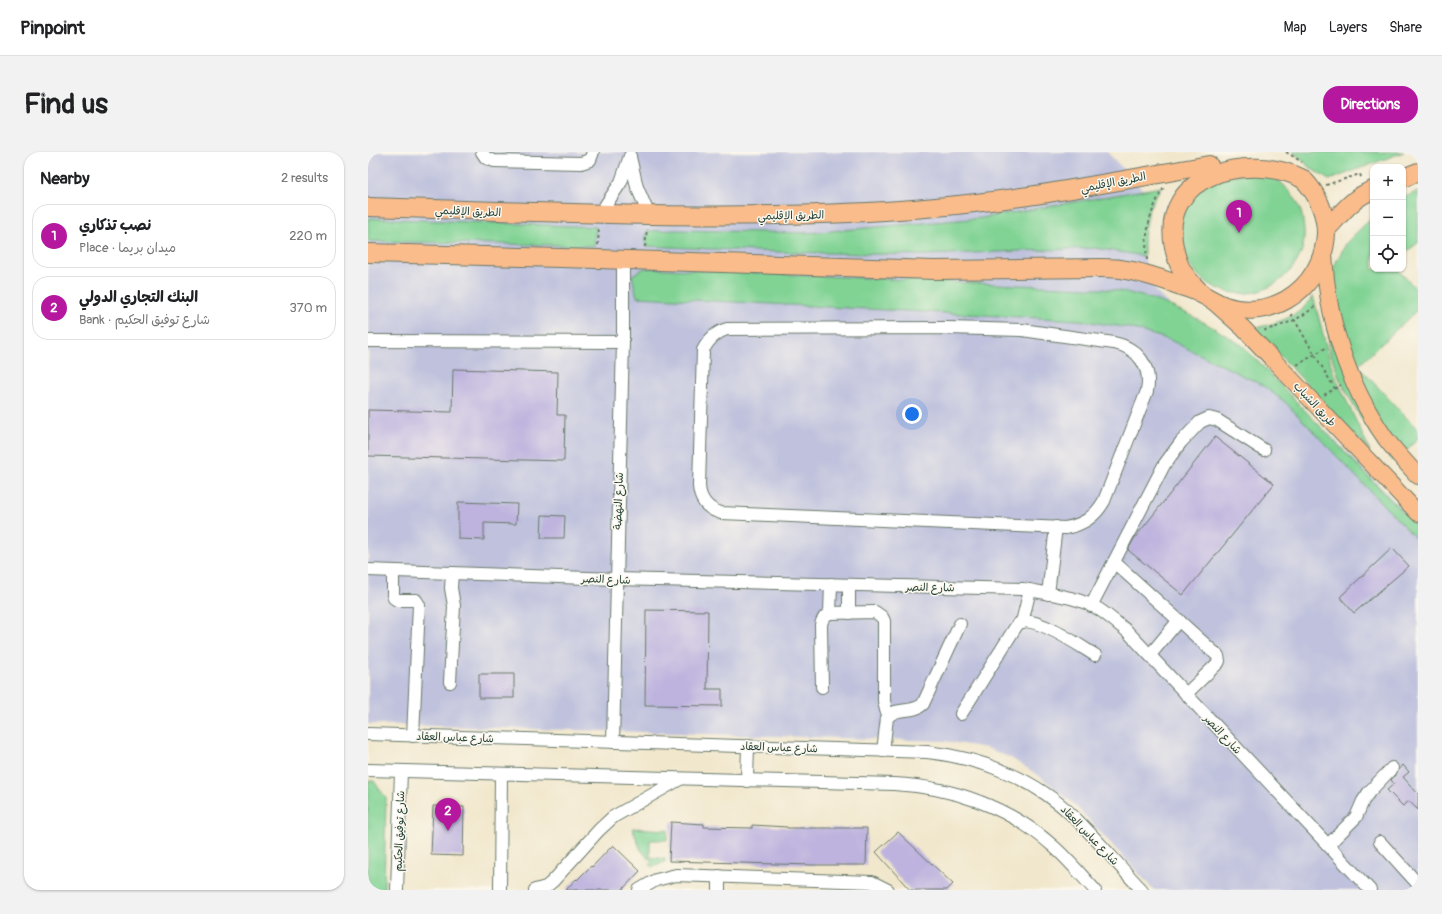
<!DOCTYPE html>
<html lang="en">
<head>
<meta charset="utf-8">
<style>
	body { margin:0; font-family:Pangolin,"Playpen Sans Arabic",sans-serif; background:#f2f2f2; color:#202124 }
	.controls { position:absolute; right:12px; top:12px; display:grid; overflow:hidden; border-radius:8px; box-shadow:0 1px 3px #0004 }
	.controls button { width:36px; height:36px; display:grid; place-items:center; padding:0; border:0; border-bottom:1px solid #e0e0e0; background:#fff; color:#202124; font:20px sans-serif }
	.you { position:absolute; left:544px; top:262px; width:14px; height:14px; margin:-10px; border:3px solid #fff; border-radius:50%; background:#1a73e8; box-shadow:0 0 0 6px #1a73e833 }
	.badge { display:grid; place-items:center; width:26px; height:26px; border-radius:50%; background:#b5179e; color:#fff; font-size:13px; font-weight:700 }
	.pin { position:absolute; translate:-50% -33px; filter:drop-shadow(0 1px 2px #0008) }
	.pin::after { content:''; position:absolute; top:21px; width:14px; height:12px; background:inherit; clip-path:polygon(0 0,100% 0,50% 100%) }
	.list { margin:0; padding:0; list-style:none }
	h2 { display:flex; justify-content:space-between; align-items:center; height:52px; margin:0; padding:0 16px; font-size:17px }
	h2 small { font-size:13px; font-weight:400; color:#757577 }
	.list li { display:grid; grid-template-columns:26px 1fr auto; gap:12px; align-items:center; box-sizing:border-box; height:64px; margin:0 8px 8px; padding:0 8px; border:1px solid #e0e0e0; border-radius:16px }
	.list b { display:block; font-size:15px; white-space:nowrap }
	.list p { margin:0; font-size:13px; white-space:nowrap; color:#757577 }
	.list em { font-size:13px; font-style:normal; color:#757577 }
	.icon { flex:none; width:22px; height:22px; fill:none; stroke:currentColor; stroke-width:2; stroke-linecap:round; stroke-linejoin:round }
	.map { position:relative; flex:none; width:1050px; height:738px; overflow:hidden; border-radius:16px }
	header { display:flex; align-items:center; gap:24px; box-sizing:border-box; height:56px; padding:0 20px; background:#fff; border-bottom:1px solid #e0e0e0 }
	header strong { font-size:19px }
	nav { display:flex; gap:22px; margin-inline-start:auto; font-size:14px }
	.intro { display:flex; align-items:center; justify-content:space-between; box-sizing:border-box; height:96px; padding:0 24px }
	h1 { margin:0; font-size:28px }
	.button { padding:10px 18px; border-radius:16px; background:#b5179e; color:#fff; font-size:14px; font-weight:700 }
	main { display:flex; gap:24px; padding:0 24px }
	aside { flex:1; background:#fff; border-radius:16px; box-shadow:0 1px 3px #0004 }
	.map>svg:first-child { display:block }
	.industrial { fill:#c0c2dd }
	.green { fill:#81d394; stroke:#508864 }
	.building { fill:#bdb3de }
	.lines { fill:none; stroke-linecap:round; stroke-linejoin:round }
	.minor-casing { stroke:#687869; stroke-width:14 }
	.major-casing { stroke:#687869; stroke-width:18 }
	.highway-casing { stroke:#687869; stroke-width:20 }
	.path { stroke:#687869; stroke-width:2; stroke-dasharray:3 3; stroke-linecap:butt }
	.minor { stroke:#fff; stroke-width:12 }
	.major { stroke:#fabc8b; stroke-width:16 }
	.highway { stroke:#fabc8b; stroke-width:18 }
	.labels { text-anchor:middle; stroke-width:3; stroke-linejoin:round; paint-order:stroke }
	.street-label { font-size:11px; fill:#1f3d34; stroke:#fbf7ec }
</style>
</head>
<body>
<header>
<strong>Pinpoint</strong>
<nav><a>Map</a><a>Layers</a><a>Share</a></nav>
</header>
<div class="intro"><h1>Find us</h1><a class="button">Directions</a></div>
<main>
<aside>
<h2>Nearby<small>2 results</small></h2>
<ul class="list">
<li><span class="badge">1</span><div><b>نصب تذكاري</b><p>Place · ميدان بريما</p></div><em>220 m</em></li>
<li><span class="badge">2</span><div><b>البنك التجاري الدولي</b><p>Bank · شارع توفيق الحكيم</p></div><em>370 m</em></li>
</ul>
</aside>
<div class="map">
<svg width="1050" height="738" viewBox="0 0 1050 738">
	<rect width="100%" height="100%" fill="#fbf7ec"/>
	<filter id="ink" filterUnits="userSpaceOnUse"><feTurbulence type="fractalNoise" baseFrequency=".025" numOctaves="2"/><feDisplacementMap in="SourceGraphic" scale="8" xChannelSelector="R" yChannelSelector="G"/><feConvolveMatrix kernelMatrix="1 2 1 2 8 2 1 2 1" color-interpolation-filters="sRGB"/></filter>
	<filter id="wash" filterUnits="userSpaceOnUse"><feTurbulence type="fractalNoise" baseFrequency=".012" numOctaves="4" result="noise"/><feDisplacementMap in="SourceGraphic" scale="16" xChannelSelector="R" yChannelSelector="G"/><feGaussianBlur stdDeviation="0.9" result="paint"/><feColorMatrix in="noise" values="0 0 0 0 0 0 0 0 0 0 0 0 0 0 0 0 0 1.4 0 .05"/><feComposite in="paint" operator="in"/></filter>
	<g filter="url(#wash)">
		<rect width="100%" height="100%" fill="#f1e7cc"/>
		<!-- industrial -->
		<path class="industrial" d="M 0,0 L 739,0 L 779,42 L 772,76 L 778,115 L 788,140 L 802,154 L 815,163 L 873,197 L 962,283 L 1050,374 L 1050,738 L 786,738 L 707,653 L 673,625 L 643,606 L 619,596 L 576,589 L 0,572 Z"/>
		<!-- green -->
		<g class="green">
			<path d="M 925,0 L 1036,0 L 961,28 L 944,17 Z"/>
			<path d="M 900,21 C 923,37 935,50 936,80 C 937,92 933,104 926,114 C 901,147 858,151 829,122 C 820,113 813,100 812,87 C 811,77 810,64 816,55 C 820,46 834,33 841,25 Z"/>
			<path d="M 793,35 L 781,57 L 776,85 L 776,104 L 727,96 L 555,103 L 412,100 L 277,94 L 279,79 L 308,78 L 440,81 L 614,66 Z"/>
			<path d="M 1050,39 L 1050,91 L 1035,102 L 1035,46 Z"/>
			<path d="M 1005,65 L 1005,117 L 1029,117 L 1050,139 L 1050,157 L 990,214 L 1050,278 L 1050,286 L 1036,301 L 1025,309 L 1004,282 L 988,258 L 972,228 L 962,200 L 959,144 L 967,112 L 979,90 L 990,79 Z"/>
			<path d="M 0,66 L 228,75 L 226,94 L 0,89 Z"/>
			<path d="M 277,116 L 716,136 C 729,137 743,137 756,140 C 799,148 838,170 875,194 L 1050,376 L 1050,389 L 917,250 L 894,233 L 802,188 L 762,176 L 710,168 L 269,145 L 264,123 Z"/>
			<path d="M 945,144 L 965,220 L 1002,299 L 886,176 C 902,173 919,168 932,159 C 937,155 941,149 945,144 Z"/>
			<path d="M 0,629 L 6,629 L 18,646 L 16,738 L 0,738 Z"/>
			<path d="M 264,676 L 300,678 L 299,688 L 282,688 L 282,705 L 297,707 L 297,710 L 285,715 L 282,713 L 284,710 L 273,698 Z"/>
		</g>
		<g id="blocks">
			<!-- building -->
			<g class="building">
				<path d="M 85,217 L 190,220 L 189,263 L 197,263 L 196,309 L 0,304 L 0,258 L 84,260 Z"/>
				<path d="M 847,285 L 906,332 L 815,443 L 760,398 L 766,387 Z"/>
				<path d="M 90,350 L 149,352 L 148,372 L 116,371 L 116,388 L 90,387 Z"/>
				<path d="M 174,363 L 197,364 L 196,386 L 173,386 Z"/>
				<path d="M 1024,396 L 1041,414 L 986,461 L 972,445 Z"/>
				<path d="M 278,458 L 340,459 L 339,537 L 354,537 L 354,554 L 277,553 Z"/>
				<rect x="111" y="522" width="35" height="24"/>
				<path d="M 1035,613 L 1041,620 L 1035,625 L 1050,642 L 1050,658 L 1041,649 L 1035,654 L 1019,638 L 1026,632 L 1023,628 Z"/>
				<path d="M 65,654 L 96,655 L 95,704 L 63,703 Z"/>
				<path d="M 303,670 L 336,672 L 336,675 L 384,676 L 384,673 L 419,675 L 419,676 L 499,676 L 498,713 L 444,713 L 301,709 Z"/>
				<path d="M 530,680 L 585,732 L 579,738 L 542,738 L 508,700 Z"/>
				<path d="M 245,693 L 272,719 L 254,738 L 198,738 L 208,727 L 209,728 L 223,714 L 224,715 Z"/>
			</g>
		</g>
	</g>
	<g filter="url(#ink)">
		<use href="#blocks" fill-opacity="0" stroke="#687869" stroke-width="1"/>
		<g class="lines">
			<!-- minor casing -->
			<g class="minor-casing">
				<g id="minor">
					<path d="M 114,0 L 118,6 L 126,9 L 213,11 L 222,8 L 225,0"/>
					<path d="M 262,5 L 269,35 L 281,63"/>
					<path d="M 231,63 L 253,30 L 262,4"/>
					<path d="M 579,176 L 654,178 L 746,191 C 770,196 784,215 779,239 L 736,349 C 727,365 715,373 697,376 L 353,361 C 339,357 332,348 331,334 L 335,198 C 341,187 348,180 359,177 Z"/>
					<path d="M 0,189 L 255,190"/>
					<path d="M 746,410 L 850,504 L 851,509 L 850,511 L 818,542"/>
					<path d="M 0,418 L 248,427 L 655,437 C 681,442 709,444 732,458 C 741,464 750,472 759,479 L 1002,738"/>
					<path d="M 25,419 L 25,443 L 26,446 L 29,448 L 48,448 L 51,453 L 45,584"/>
					<path d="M 680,442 L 688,375"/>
					<path d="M 723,454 L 796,313 L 813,290 L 832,270 L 841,266 L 849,268 L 896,298"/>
					<path d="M 462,461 L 463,432"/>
					<path d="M 481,461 L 481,433"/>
					<path d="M 654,470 L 662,438"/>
					<path d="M 782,503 L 811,468"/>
					<path d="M 82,530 L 86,454 L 83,436 L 84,421"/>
					<path d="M 454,535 L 453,473 C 454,467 456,464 462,461 L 507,460 L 514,465 L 516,469 L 516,549 L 518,558 L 521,563"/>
					<path d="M 593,562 L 647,476 C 649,473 650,471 654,470 C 670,465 712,494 727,503"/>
					<path d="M 0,582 L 559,600 C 613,606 666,626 706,665 C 730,688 751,714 774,738"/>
					<path d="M 245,590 L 255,190 L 255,108"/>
					<path d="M 515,599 L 519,566 C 528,554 545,562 555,552 L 592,472"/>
					<path d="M 0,618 L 526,632 C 585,635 641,655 685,694 C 700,707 713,723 727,738"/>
					<path d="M 379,629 L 380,594"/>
					<path d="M 1012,690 L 1050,732"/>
					<path d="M 960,693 L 988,665 L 995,649 L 1001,640 L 1024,616"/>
					<path d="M 29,738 L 33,619"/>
					<path d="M 132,738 L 133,622"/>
					<path d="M 167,738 L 178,735 L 185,729 L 231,678 L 245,665 L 312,627"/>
					<path d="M 271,738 L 288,728 L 308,723 L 504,730 L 520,738"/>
					<path d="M 351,738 L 351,724"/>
				</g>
			</g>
			<!-- major casing -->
			<g class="major-casing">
				<g id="major">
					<path d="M 956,100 C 958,166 980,233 1018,287 C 1028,300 1039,312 1050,324"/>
					<path d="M 847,151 L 875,176 L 1050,361"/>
				</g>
			</g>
			<!-- highway casing -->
			<g class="highway-casing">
				<g id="highway">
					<path d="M 1035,26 L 1050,20"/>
					<path d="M 0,55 C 93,58 187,61 280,63 C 376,64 472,64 568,55 C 660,47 750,29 841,13"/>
					<path d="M 958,78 C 972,63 985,45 1005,38"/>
					<path d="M 0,101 L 230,107 L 566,118 L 734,116 C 742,116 750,116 758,118 C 780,121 801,130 822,137 C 834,141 844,149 857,154 C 877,161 900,158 918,148 C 943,134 957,108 958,81 C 958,61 949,41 935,27 C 882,0 791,21 806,95 C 808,106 812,117 819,126 C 823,131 828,136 833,141"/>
				</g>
			</g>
			<!-- path -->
			<g class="path">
				<path d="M 918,0 L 934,10"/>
				<path d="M 958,33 L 992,22 L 994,28"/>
				<path d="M 230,93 L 231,76"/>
				<path d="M 277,95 L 279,77"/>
				<path d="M 779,108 C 776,83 782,57 796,36"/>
				<path d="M 923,162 L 967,237"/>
				<path d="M 898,179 L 897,178 C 917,173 933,167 948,153"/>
				<path d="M 929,213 L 959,195"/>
				<path d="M 956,243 L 973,233"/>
			</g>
			<!-- minor -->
			<use href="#minor" class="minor"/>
			<!-- major -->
			<use href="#major" class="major"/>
			<!-- highway -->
			<use href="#highway" class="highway"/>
		</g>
	</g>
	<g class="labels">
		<!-- street labels -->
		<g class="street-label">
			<text transform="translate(745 30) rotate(-11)" y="4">الطريق الإقليمي</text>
			<text transform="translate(100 59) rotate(2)" y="4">الطريق الإقليمي</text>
			<text transform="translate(423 63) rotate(-1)" y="4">الطريق الإقليمي</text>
			<text transform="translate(947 252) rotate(47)" y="4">طريق الشباب</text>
			<text transform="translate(250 349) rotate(-88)" y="4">شارع النهضة</text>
			<text transform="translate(238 427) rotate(2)" y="4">شارع النصر</text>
			<text transform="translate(562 435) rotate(1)" y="4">شارع النصر</text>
			<text transform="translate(855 582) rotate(47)" y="4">شارع النصر</text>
			<text transform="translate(87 585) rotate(2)" y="4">شارع عباس العقاد</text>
			<text transform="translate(411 595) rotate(2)" y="4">شارع عباس العقاد</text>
			<text transform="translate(31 679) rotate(-88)" y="4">شارع توفيق الحكيم</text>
			<text transform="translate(722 683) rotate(46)" y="4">شارع عباس العقاد</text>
		</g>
	</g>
</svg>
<div class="controls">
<button>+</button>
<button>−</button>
<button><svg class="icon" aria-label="locate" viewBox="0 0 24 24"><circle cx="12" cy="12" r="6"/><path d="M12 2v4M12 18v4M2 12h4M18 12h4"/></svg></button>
</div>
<div class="you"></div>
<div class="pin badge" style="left:871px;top:81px">1</div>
<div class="pin badge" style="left:80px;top:679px">2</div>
</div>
</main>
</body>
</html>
